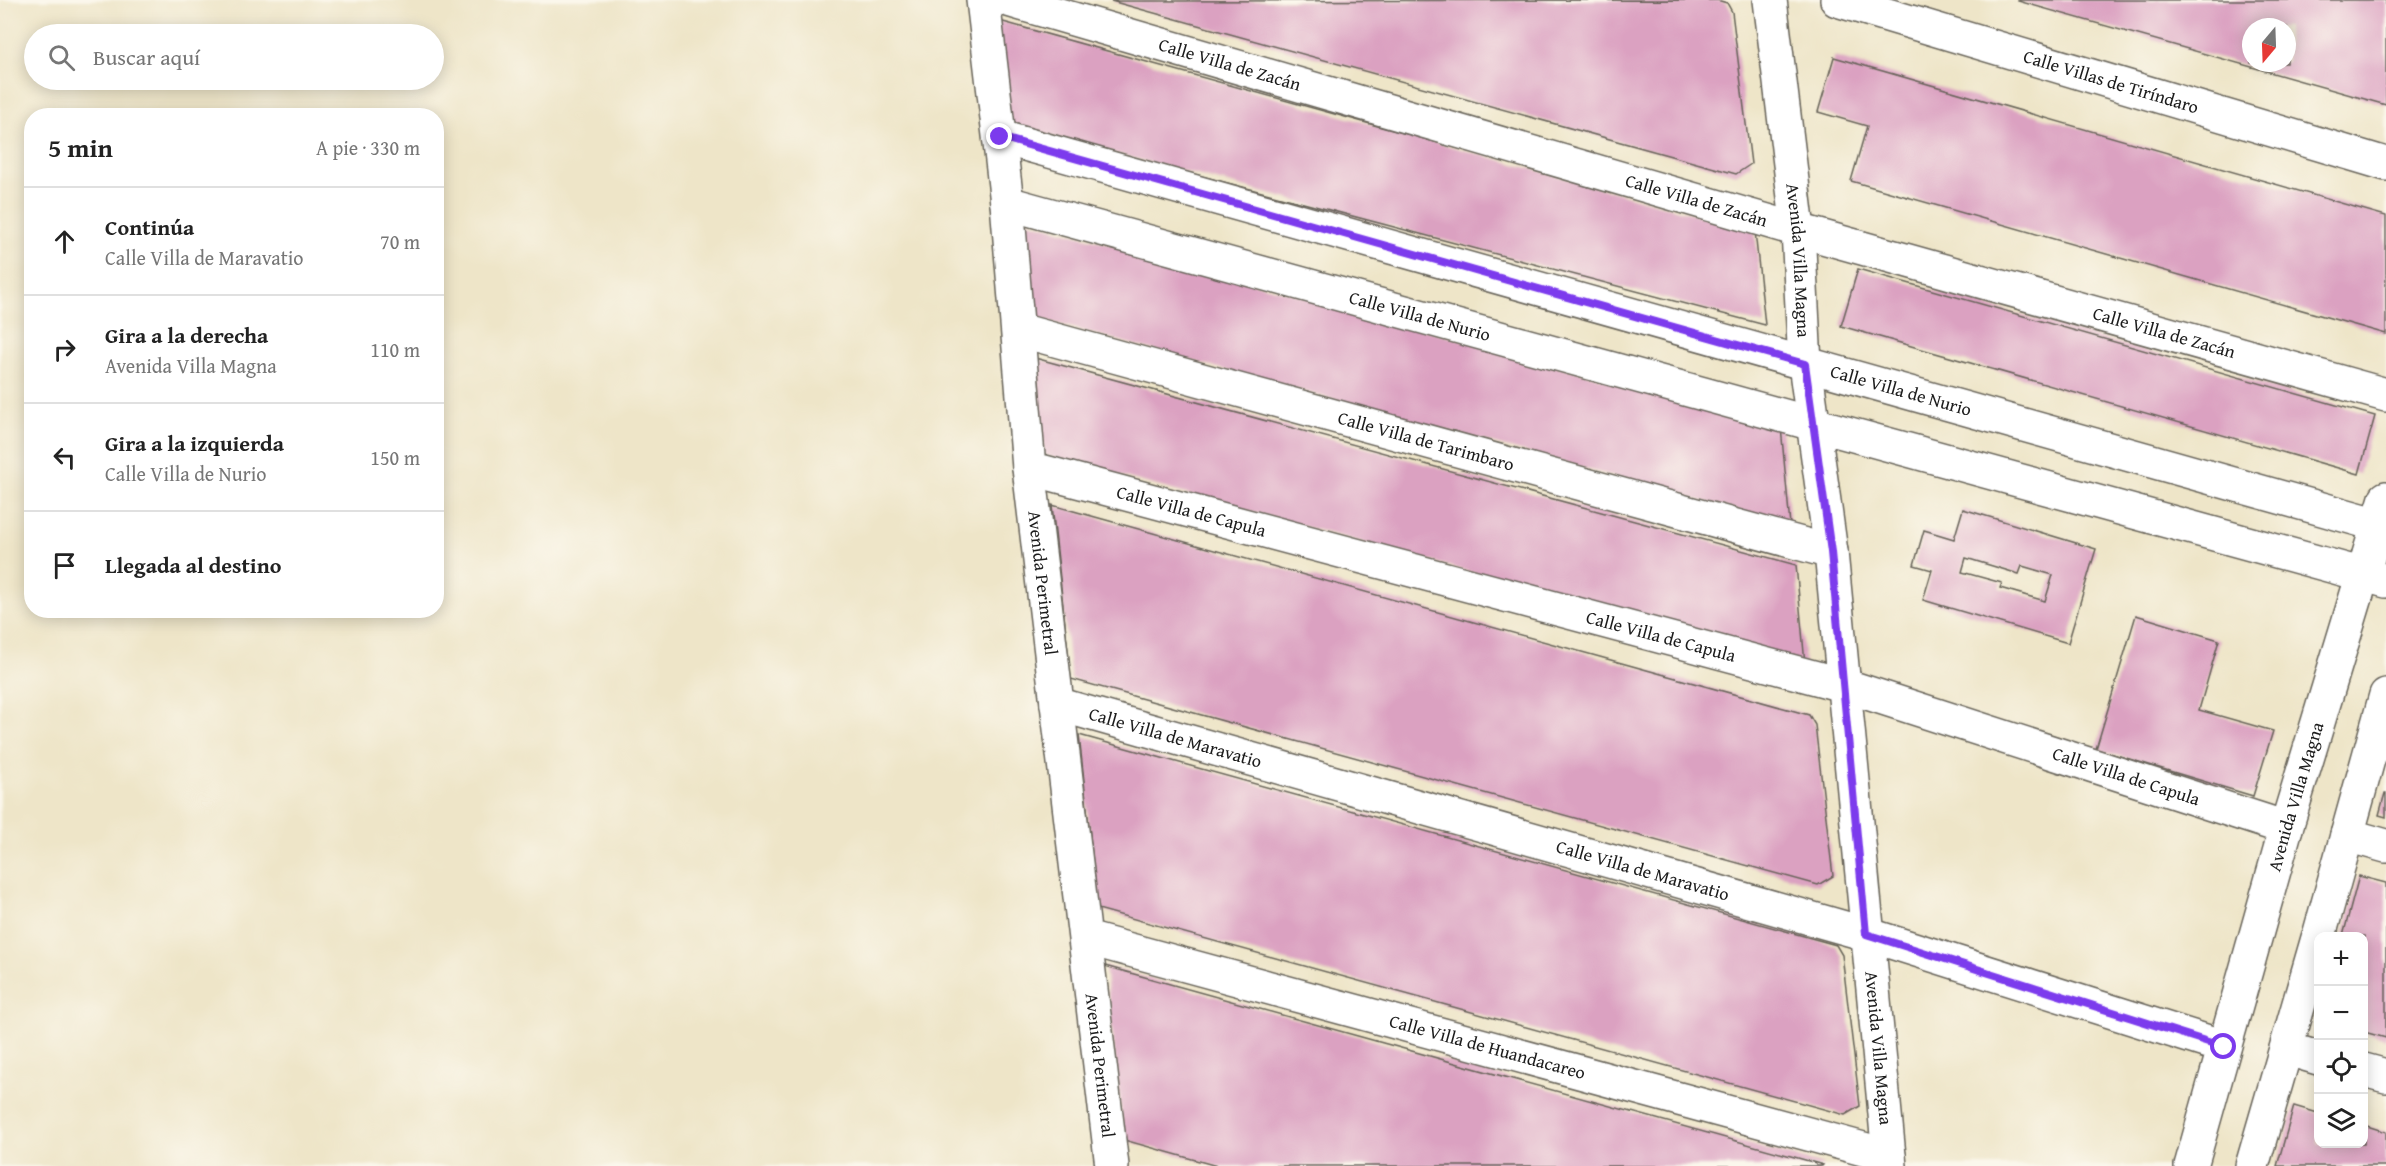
<!DOCTYPE html>
<html lang="es">
<head>
<meta charset="utf-8">
<style>
	body { margin:0; font-family:"Gentium Book Plus",serif; background:#f2f2f2; color:#222 }
	.controls { position:absolute; right:18px; bottom:18px; display:grid; overflow:hidden; border-radius:12px; box-shadow:0 3px 15px #0003 }
	.controls button { width:54px; height:54px; display:grid; place-items:center; padding:0; border:0; border-bottom:2px solid #e0e0e0; background:#fff; color:#222; font:30px sans-serif }
	.compass { position:absolute; left:2242px; top:18px; width:54px; height:54px; border-radius:50%; background:#fff; box-shadow:0 3px 15px #0003; rotate:199deg }
	.stop { position:absolute; width:18px; height:18px; margin:-14px; border:4px solid #7c3aed; border-radius:50%; background:#fff }
	.stop.end { background:#7c3aed; border-color:#fff; box-shadow:0 2px 6px #0008 }
	.list { margin:0; padding:0; list-style:none }
	h2 { display:flex; justify-content:space-between; align-items:center; height:78px; margin:0; padding:0 24px; font-size:26px }
	h2 small { font-size:20px; font-weight:400; color:#767676 }
	.list li { display:grid; grid-template-columns:39px 1fr auto; gap:18px; align-items:center; box-sizing:border-box; height:108px; padding:0 24px; border-top:2px solid #e0e0e0 }
	.list b { display:block; font-size:22px; white-space:nowrap }
	.list p { margin:0; font-size:20px; white-space:nowrap; color:#767676 }
	.list em { font-size:20px; font-style:normal; color:#767676 }
	.icon { flex:none; width:33px; height:33px; fill:none; stroke:currentColor; stroke-width:2; stroke-linecap:round; stroke-linejoin:round }
	.map { position:relative; flex:none; width:2386px; height:1166px; overflow:hidden }
	.search { position:absolute; background:#fff; box-shadow:0 3px 15px #0003; left:24px; top:24px; width:420px; height:66px; display:flex; align-items:center; gap:15px; box-sizing:border-box; padding:0 21px; border-radius:33px; color:#767676; font-size:22px }
	.panel { position:absolute; background:#fff; box-shadow:0 3px 15px #0003; left:24px; top:108px; width:420px; height:510px; border-radius:24px }
	.map>svg:first-child { display:block }
	.building { fill:#dba1c1; fill-rule:evenodd }
	.lines { fill:none; stroke-linecap:round; stroke-linejoin:round }
	.street-casing { stroke:#666258; stroke-width:36 }
	.secondary-casing { stroke:#666258; stroke-width:36 }
	.street { stroke:#fff; stroke-width:33 }
	.secondary { stroke:#fff; stroke-width:33 }
	.route { stroke:#7c3aed; stroke-width:8 }
	.labels { text-anchor:middle; stroke-width:5; stroke-linejoin:round; paint-order:stroke }
	.street-label { font-size:18px; fill:#1c1c1c; stroke:#fbf7ec }
</style>
</head>
<body>
<div class="map">
<svg width="2386" height="1166" viewBox="0 0 2386 1166">
	<rect width="100%" height="100%" fill="#fbf7ec"/>
	<filter id="ink" filterUnits="userSpaceOnUse"><feTurbulence type="fractalNoise" baseFrequency=".0167" numOctaves="2"/><feDisplacementMap in="SourceGraphic" scale="12" xChannelSelector="R" yChannelSelector="G"/><feConvolveMatrix kernelMatrix="1 2 1 2 8 2 1 2 1" color-interpolation-filters="sRGB"/></filter>
	<filter id="wash" filterUnits="userSpaceOnUse"><feTurbulence type="fractalNoise" baseFrequency=".008" numOctaves="4" result="noise"/><feDisplacementMap in="SourceGraphic" scale="24" xChannelSelector="R" yChannelSelector="G"/><feGaussianBlur stdDeviation="1.35" result="paint"/><feColorMatrix in="noise" values="0 0 0 0 0 0 0 0 0 0 0 0 0 0 0 0 0 1.4 0 .05"/><feComposite in="paint" operator="in"/></filter>
	<g filter="url(#wash)">
		<rect width="100%" height="100%" fill="#eee5c8"/>
		<g id="blocks">
			<!-- building -->
			<g class="building">
				<path d="M 1717,0 L 1727,3 L 1732,12 L 1751,164 L 1736,174 L 1111,1 Z"/>
				<path d="M 2018,0 L 2386,0 L 2386,105 L 2018,1 ZM 2251,27 L 2287,27 L 2287,63 L 2251,63 Z"/>
				<path d="M 996,20 L 1755,231 L 1765,325 L 1008,125 Z"/>
				<path d="M 1834,57 L 2386,216 L 2386,334 L 1851,181 L 1867,126 L 1818,112 Z"/>
				<path d="M 1019,219 L 1781,427 L 1790,525 L 1029,316 Z"/>
				<path d="M 1858,269 L 2375,416 L 2359,474 L 1841,326 Z"/>
				<path d="M 1035,358 L 1796,565 L 1805,664 L 1044,455 Z"/>
				<path d="M 1052,505 L 1809,715 L 1815,725 L 1833,876 L 1818,885 L 1071,679 Z"/>
				<path d="M 1963,509 L 2096,549 L 2068,643 L 1923,600 L 1932,570 L 1914,565 L 1924,530 L 1954,539 ZM 1966,558 L 2019,574 L 2022,566 L 2053,575 L 2045,601 L 2000,588 L 2002,583 L 1962,572 Z"/>
				<path d="M 2136,615 L 2219,640 L 2199,710 L 2273,731 L 2253,796 L 2096,749 Z"/>
				<path d="M 1079,735 L 1836,945 L 1842,955 L 1860,1106 L 1845,1115 L 1098,909 Z"/>
				<path d="M 2385,793 L 2386,793 L 2386,817 L 2379,815 Z"/>
				<path d="M 2359,876 L 2386,883 L 2386,1038 L 2364,1032 L 2364,936 L 2343,936 Z"/>
				<path d="M 1105,966 L 1823,1165 L 1822,1166 L 1217,1166 L 1124,1140 Z"/>
				<path d="M 2294,1106 L 2318,1113 L 2318,1144 L 2364,1144 L 2364,1125 L 2386,1132 L 2386,1166 L 2277,1166 Z"/>
			</g>
		</g>
	</g>
	<g filter="url(#ink)">
		<use href="#blocks" fill-opacity="0" stroke="#666258" stroke-width="1.5"/>
		<g class="lines">
			<!-- street casing -->
			<g class="street-casing">
				<g id="street">
					<path id="s1" d="M 983,0 L 1007,203 L 1029,468 L 1112,1166"/>
					<path id="s2" d="M 1008,0 L 1798,230 L 2386,395"/>
					<path id="s3" d="M 1837,0 L 2386,164"/>
					<path id="s4" d="M 1000,137 L 2386,527"/>
					<path id="s5" d="M 1007,203 L 2386,581"/>
					<path id="s6" d="M 1019,330 L 1831,552"/>
					<path id="s7" d="M 1029,468 L 1843,685 L 2286,828"/>
					<path id="s8" d="M 1057,704 L 1866,934 L 2224,1047"/>
					<path d="M 2347,835 L 2386,846"/>
					<path id="s9" d="M 1086,938 L 1889,1156"/>
					<path d="M 2288,1049 L 2318,1058"/>
					<path d="M 2364,1070 L 2386,1076"/>
				</g>
			</g>
			<!-- secondary casing -->
			<g class="secondary-casing">
				<g id="secondary">
					<path id="s10" d="M 1770,0 L 1798,230 L 1805,364 L 1831,552 L 1890,1166"/>
					<path d="M 2319,936 L 2386,695"/>
					<path id="s11" d="M 2191,1166 L 2286,828 L 2386,498"/>
					<path d="M 2252,1166 L 2318,938"/>
				</g>
			</g>
			<!-- street -->
			<use href="#street" class="street"/>
			<!-- secondary -->
			<use href="#secondary" class="secondary"/>
		</g>
	</g>
	<g class="lines" filter="url(#ink)">
		<!-- route -->
		<path class="route" d="M 1000,137 L 1805,364 L 1831,552 L 1866,934 L 2224,1047"/>
	</g>
	<g class="labels">
		<!-- street labels -->
		<g class="street-label">
			<text dy="6" stroke="none"><textPath href="#s2" startOffset="231">Calle Villa de Zacán</textPath></text>
			<text dy="6" stroke="none"><textPath href="#s3" startOffset="286">Calle Villas de Tiríndaro</textPath></text>
			<text dy="6" stroke="none"><textPath href="#s2" startOffset="717">Calle Villa de Zacán</textPath></text>
			<text dy="6" stroke="none"><textPath href="#s10" startOffset="262">Avenida Villa Magna</textPath></text>
			<text dy="6" stroke="none"><textPath href="#s5" startOffset="428">Calle Villa de Nurio</textPath></text>
			<text dy="6" stroke="none"><textPath href="#s2" startOffset="1203">Calle Villa de Zacán</textPath></text>
			<text dy="6" stroke="none"><textPath href="#s4" startOffset="936">Calle Villa de Nurio</textPath></text>
			<text dy="6" stroke="none"><textPath href="#s6" startOffset="422">Calle Villa de Tarimbaro</textPath></text>
			<text dy="6" stroke="none"><textPath href="#s7" startOffset="168">Calle Villa de Capula</textPath></text>
			<text dy="6" stroke="none"><textPath href="#s1" startOffset="586">Avenida Perimetral</textPath></text>
			<text dy="6" stroke="none"><textPath href="#s7" startOffset="654">Calle Villa de Capula</textPath></text>
			<text dy="6" stroke="none"><textPath href="#s8" startOffset="123">Calle Villa de Maravatio</textPath></text>
			<text dy="6" stroke="none"><textPath href="#s7" startOffset="1140">Calle Villa de Capula</textPath></text>
			<text dy="6" stroke="none"><textPath href="#s11" startOffset="384">Avenida Villa Magna</textPath></text>
			<text dy="6" stroke="none"><textPath href="#s8" startOffset="609">Calle Villa de Maravatio</textPath></text>
			<text dy="6" stroke="none"><textPath href="#s9" startOffset="416">Calle Villa de Huandacareo</textPath></text>
			<text dy="6" stroke="none"><textPath href="#s10" startOffset="1054">Avenida Villa Magna</textPath></text>
			<text dy="6" stroke="none"><textPath href="#s1" startOffset="1072">Avenida Perimetral</textPath></text>
		</g>
	</g>
</svg>
<div class="controls">
<button>+</button>
<button>−</button>
<button><svg class="icon" aria-label="locate" viewBox="0 0 24 24"><circle cx="12" cy="12" r="6"/><path d="M12 2v4M12 18v4M2 12h4M18 12h4"/></svg></button>
<button><svg class="icon" aria-label="layers" viewBox="0 0 24 24"><path d="M12 4l9 5-9 5-9-5zM3 14l9 5 9-5"/></svg></button>
</div>
<svg class="compass" viewBox="-18 -18 36 36"><path d="M0-13l5 13h-10z" fill="#e53935"/><path d="M0 13l5-13h-10z" fill="#767676"/></svg>
<div class="stop" style="left:2224px;top:1047px"></div>
<div class="stop end" style="left:1000px;top:137px"></div>
<div class="search"><svg class="icon" aria-label="search" viewBox="0 0 24 24"><circle cx="10" cy="10" r="6"/><path d="M15 15l6 6"/></svg>Buscar aquí</div>
<section class="panel">
<h2>5 min<small>A pie · 330 m</small></h2>
<ul class="list">
<li><svg class="icon" aria-label="ahead" viewBox="0 0 24 24"><path d="M12 20V5M6 11l6-6 6 6"/></svg><div><b>Continúa</b><p>Calle Villa de Maravatio</p></div><em>70 m</em></li>
<li><svg class="icon" aria-label="right" viewBox="0 0 24 24"><path d="M7 20v-9h11M14 6l5 5-5 5"/></svg><div><b>Gira a la derecha</b><p>Avenida Villa Magna</p></div><em>110 m</em></li>
<li><svg class="icon" aria-label="left" viewBox="0 0 24 24"><path d="M17 20v-9H6M10 6l-5 5 5 5"/></svg><div><b>Gira a la izquierda</b><p>Calle Villa de Nurio</p></div><em>150 m</em></li>
<li><svg class="icon" aria-label="arrive" viewBox="0 0 24 24"><path d="M6 21V4h12l-3 4 3 4H6"/></svg><div><b>Llegada al destino</b></div></li>
</ul>
</section>
</div>
</body>
</html>
